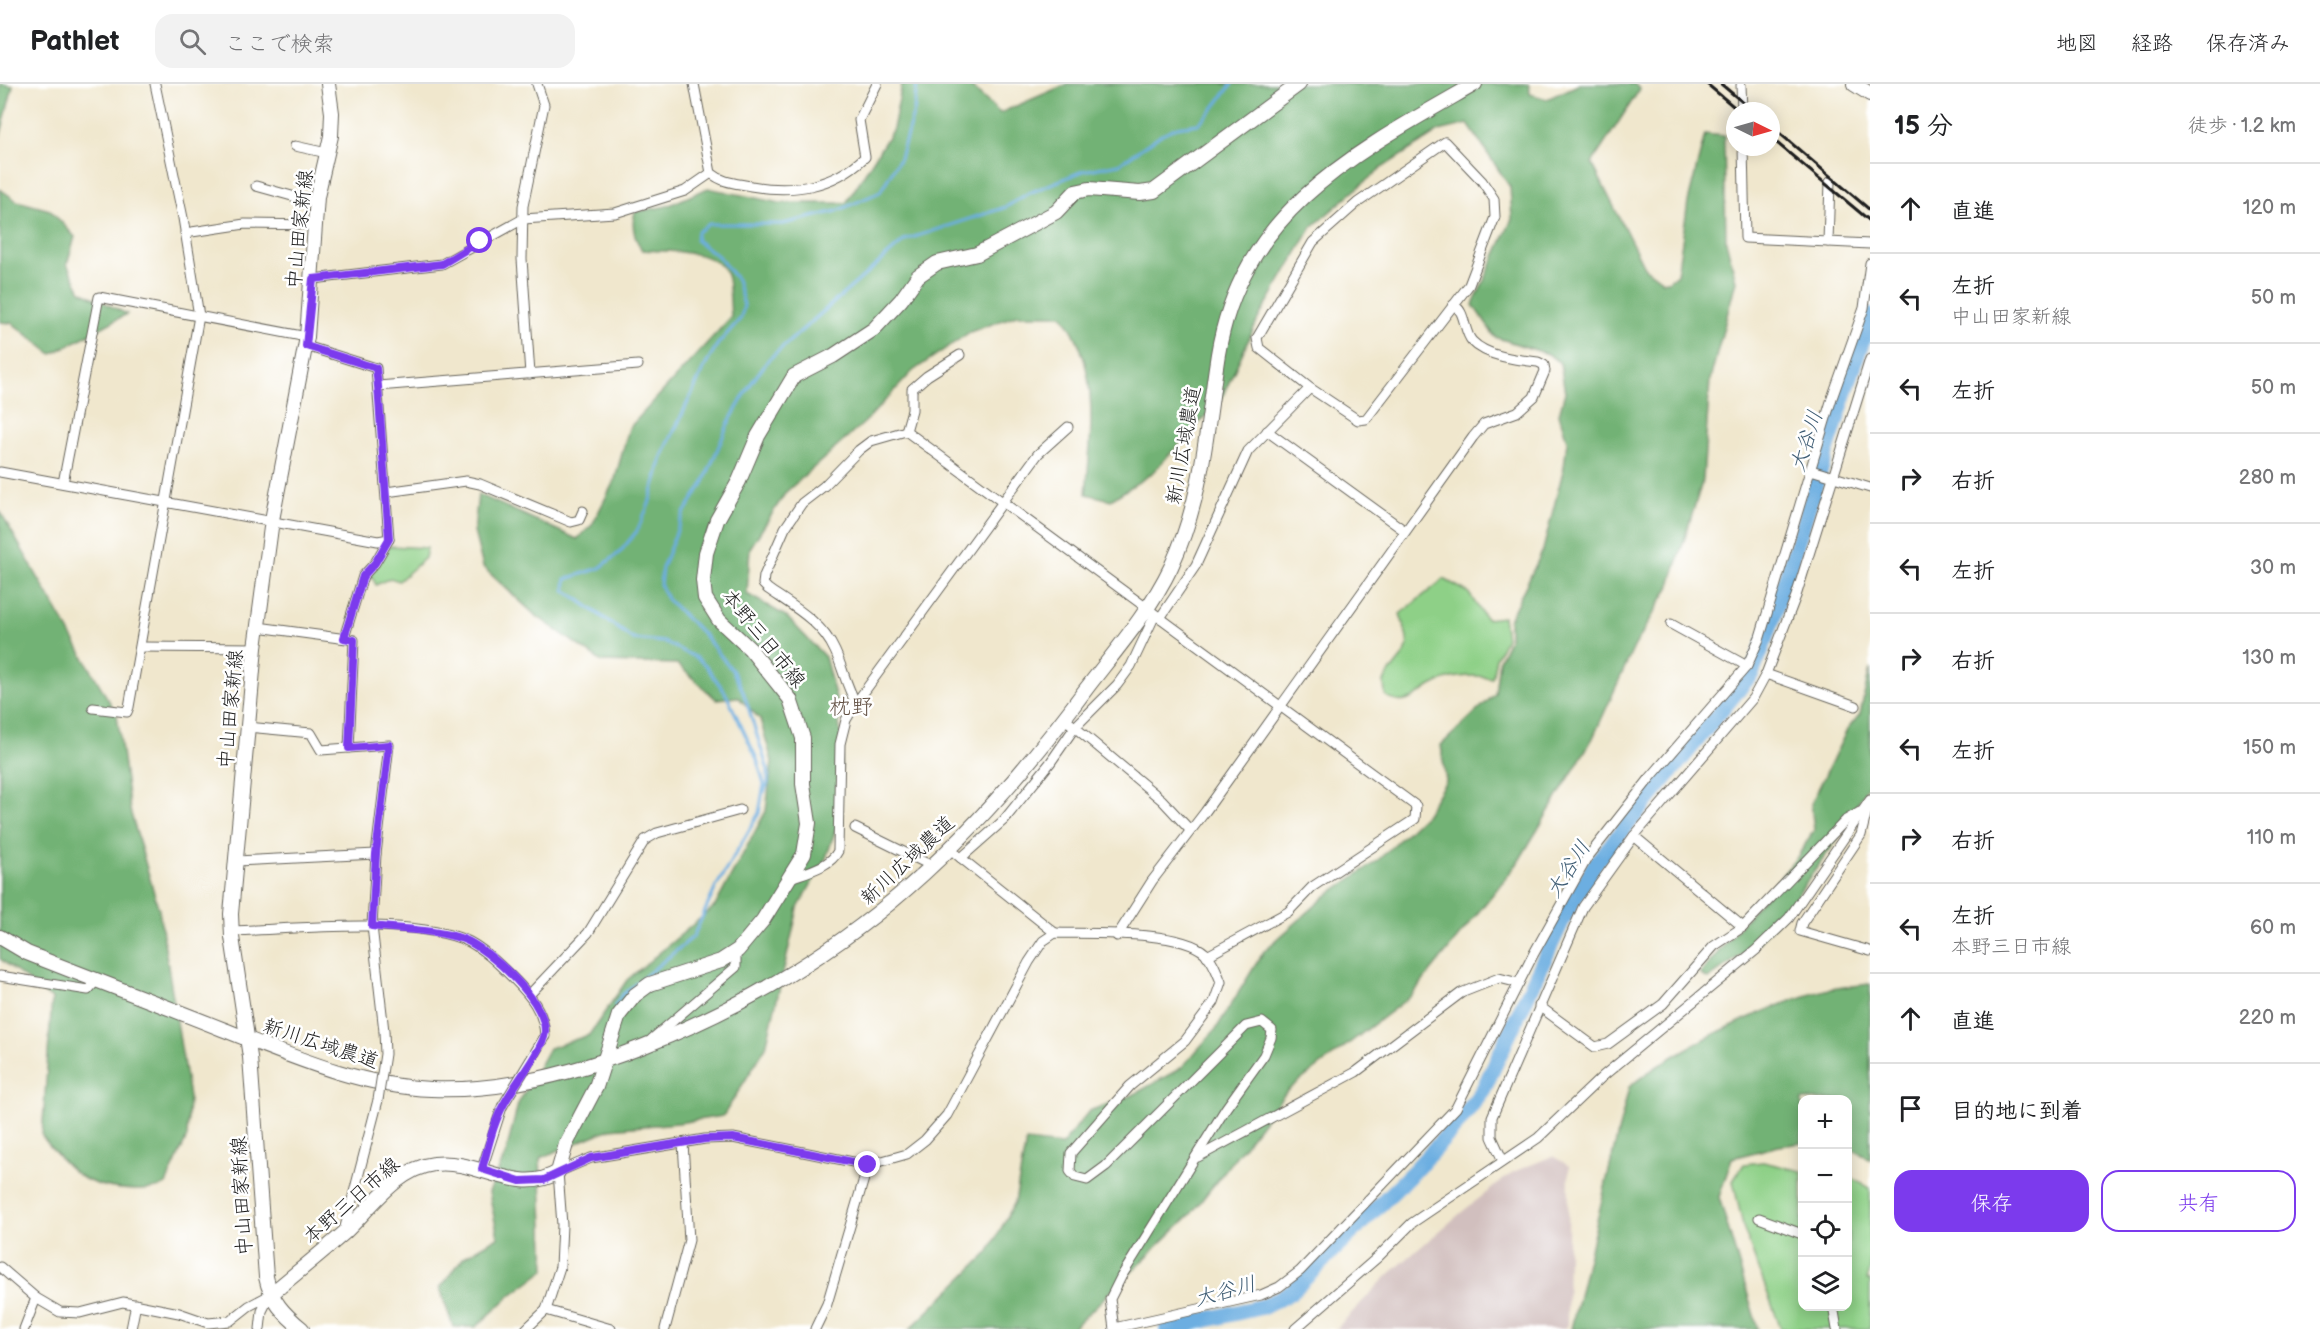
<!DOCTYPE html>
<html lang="ja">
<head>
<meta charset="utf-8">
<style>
	body { margin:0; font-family:"Balsamiq Sans","Klee One",sans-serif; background:#f2f2f2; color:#202124 }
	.controls { position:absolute; right:18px; bottom:18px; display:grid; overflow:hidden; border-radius:12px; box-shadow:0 3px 15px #0003 }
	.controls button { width:54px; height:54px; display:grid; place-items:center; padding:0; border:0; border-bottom:2px solid #e0e0e0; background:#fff; color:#202124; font:30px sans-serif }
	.compass { position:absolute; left:1726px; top:18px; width:54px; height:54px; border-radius:50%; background:#fff; box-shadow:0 3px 15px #0003; rotate:95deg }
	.stop { position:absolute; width:18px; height:18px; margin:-14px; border:4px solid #7c3aed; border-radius:50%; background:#fff }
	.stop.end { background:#7c3aed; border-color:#fff; box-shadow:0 2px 6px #0008 }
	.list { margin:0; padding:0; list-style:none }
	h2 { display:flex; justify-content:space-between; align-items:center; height:78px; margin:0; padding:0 24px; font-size:26px }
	h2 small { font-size:20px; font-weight:400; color:#757577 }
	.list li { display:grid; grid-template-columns:39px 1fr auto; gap:18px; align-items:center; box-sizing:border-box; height:90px; padding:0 24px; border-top:2px solid #e0e0e0 }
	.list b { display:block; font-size:22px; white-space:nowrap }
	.list p { margin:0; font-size:20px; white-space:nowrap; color:#757577 }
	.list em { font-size:20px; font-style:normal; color:#757577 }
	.actions { display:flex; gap:12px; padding:18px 24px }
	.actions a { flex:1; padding:14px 0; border:2px solid #7c3aed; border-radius:18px; text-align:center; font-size:21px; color:#7c3aed }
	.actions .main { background:#7c3aed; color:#fff }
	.icon { flex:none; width:33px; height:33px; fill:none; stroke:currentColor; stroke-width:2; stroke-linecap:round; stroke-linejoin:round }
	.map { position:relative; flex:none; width:1870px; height:1245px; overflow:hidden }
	header { display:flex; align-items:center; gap:36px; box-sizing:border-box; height:84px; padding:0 30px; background:#fff; border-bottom:2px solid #e0e0e0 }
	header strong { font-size:28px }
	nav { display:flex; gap:33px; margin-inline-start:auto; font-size:21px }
	.search { width:420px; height:54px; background:#f2f2f2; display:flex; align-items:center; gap:15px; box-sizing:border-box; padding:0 21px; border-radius:18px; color:#757577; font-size:22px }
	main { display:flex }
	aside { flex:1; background:#fff }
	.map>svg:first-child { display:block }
	.industrial { fill:#d1bfbe }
	.green { fill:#8ed087; stroke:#557652; stroke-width:1.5 }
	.forest { fill:#72b274; stroke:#476748; stroke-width:1.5 }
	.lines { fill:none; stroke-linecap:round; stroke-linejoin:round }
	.stream { stroke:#6caee1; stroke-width:3 }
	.river { stroke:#6caee1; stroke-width:16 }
	.street-casing { stroke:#66635a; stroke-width:11 }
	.secondary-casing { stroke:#66635a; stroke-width:16 }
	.street { stroke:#fff; stroke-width:9 }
	.secondary { stroke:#fff; stroke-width:14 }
	.rail { stroke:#1c1c1c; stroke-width:3 }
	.street-bridge-casing { stroke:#66635a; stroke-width:11; stroke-linecap:butt }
	.street-bridge { stroke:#fff; stroke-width:9 }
	.route { stroke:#7c3aed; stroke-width:8 }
	.labels { text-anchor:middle; stroke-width:5; stroke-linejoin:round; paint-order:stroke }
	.street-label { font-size:20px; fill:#1c1c1c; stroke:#fff }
	.water-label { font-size:21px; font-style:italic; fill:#405e75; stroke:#fff }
	.quarter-label { font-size:22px; fill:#625043; stroke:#fff }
</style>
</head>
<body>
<header>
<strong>Pathlet</strong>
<div class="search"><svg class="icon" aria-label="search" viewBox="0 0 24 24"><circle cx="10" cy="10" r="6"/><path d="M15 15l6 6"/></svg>ここで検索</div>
<nav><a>地図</a><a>経路</a><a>保存済み</a></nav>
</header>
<main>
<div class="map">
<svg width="1870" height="1245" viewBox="0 0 1870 1245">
	<rect width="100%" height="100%" fill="#fff"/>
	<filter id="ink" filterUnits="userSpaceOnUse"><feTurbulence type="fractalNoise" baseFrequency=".0167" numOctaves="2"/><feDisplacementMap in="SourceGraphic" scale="12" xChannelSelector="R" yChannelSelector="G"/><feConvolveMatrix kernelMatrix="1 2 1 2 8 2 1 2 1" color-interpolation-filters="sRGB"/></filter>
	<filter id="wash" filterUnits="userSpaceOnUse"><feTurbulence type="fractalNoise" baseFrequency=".008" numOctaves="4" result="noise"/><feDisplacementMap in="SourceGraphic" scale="24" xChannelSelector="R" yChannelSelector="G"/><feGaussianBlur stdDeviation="1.35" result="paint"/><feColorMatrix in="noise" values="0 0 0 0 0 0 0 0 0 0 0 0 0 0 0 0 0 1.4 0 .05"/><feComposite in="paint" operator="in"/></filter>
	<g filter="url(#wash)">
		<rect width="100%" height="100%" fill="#f0e7cd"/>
		<!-- industrial -->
		<path class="industrial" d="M 1553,1072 L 1569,1082 L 1567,1241 L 1564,1245 L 1336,1245 L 1388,1191 L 1463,1127 L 1513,1088 Z"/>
		<!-- green -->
		<g class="green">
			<path d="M 390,462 L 427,464 L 425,474 L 399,497 L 390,494 L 376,501 L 371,491 Z"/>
			<path d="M 1444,495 L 1468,508 L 1486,535 L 1503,533 L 1506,554 L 1496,574 L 1492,594 C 1474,590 1448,592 1431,602 C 1415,612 1403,626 1385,611 L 1384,597 C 1406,562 1415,574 1400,530 Z"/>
			<path d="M 1763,1078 L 1802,1087 L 1802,1222 L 1848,1222 L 1848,1088 L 1852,1094 L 1870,1104 L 1870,1187 L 1867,1196 L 1870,1197 L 1870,1245 L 1781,1245 L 1744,1146 L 1733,1097 L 1744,1080 Z"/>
		</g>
		<!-- forest -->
		<g class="forest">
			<path d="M 0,0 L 13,2 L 0,53 Z"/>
			<path d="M 902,0 L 968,0 L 1000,29 L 1067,0 L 1529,0 L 1530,10 L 1547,15 L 1580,0 L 1634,0 L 1640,5 L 1592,79 L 1644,183 L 1663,197 L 1668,197 L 1677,190 L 1688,118 L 1705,50 L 1724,52 L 1726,157 L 1736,197 L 1710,296 L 1703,395 L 1670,502 L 1634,563 L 1593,654 L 1517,780 L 1412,911 L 1287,1007 L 1191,1130 L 1072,1245 L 910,1245 L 988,1169 L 1015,1118 L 1026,1057 L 1062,1061 L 1089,1027 L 1133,1011 L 1181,984 L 1216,945 L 1264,867 L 1326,812 L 1377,777 L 1426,730 L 1446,697 L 1441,661 L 1495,610 L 1499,576 L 1509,556 L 1509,536 L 1543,466 L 1564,383 L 1567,357 L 1559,330 L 1565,308 L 1560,279 L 1548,270 L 1495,253 L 1473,221 L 1512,135 L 1510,103 L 1468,40 L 1439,47 L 1380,85 L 1312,143 L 1259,233 L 1221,316 L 1151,390 L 1111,416 L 1086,410 C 1091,351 1101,280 1062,231 L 1017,231 L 970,248 L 913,287 L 865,338 L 786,408 L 750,464 L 747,510 L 786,532 L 825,573 L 836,615 L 842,661 L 839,736 L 826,774 L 798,824 L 766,963 L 723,1032 L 678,1039 L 610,1045 L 540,1074 L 545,1186 L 511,1211 L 476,1243 L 453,1243 L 440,1204 L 464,1173 L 498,1153 L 489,1108 L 506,1069 L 518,1020 L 549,964 L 589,951 L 627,896 L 715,822 L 766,727 L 772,677 L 760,635 L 738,613 L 716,615 L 677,580 L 602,578 L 535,531 L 483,483 L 474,448 L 478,410 L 577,455 L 592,441 L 615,395 L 629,344 L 731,233 C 730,221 730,207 728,195 C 721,163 666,168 642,166 C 634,154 631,141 635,128 L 667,122 L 708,104 L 780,119 L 846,119 L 893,45 Z"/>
			<path d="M 0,105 L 17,117 L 50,126 L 75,153 L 67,180 L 81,207 L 127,230 L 52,270 L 12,239 L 0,238 Z"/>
			<path d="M 0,427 L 117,631 L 130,726 L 159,826 L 189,1013 L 187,1053 L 166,1100 C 157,1106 145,1106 135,1106 C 84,1104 72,1090 42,1052 L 52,915 L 0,875 Z"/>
			<path d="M 1870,585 L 1870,698 L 1834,760 L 1784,829 L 1759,858 L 1708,895 L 1700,890 L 1798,772 L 1814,746 L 1811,720 L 1847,646 L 1860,630 Z"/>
			<path d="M 1870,900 L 1870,1075 L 1848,1063 L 1848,1016 L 1802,1016 L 1802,1059 L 1779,1062 L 1732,1074 L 1719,1113 L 1758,1245 L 1571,1245 L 1629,1003 C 1675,965 1766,922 1825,906 C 1839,903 1855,902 1870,900 Z"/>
		</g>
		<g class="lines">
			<!-- stream -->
			<g class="stream">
				<path d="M 764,708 L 768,699 L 768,686 L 743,607 L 732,586 L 704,551 L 667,515 L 660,500 L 662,484 L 684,429 L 703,400 L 729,338 L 752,298 L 769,275 L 905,156 L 1006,123 L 1027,110 L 1083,87 L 1119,80 L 1162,50 L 1177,43 L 1198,40 L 1212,26 L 1232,0"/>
				<path d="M 615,922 L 621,912 L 693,853 L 716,803 L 759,729 L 764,700 L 757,675 L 725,608 L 706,582 L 697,574 L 664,558 L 633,555 L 565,506 L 566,495 L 600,484 L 620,468 L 637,447 L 649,420 L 662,373 L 703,286 L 717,261 L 741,234 L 744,221 L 737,196 L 718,172 L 696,156 L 697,148 L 709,140 L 783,140 L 837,127 L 880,108 L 900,74 L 914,27 L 917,0"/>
			</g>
			<!-- river -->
			<path class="river" d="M 1167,1245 L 1265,1222 L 1291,1208 L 1415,1086 L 1459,1038 L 1483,1006 L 1563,835 L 1595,780 L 1752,589 L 1769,546 L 1870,232"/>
		</g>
	</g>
	<g filter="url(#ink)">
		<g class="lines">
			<!-- street casing -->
			<g class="street-casing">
				<g id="street">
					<path d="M 694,0 L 711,89 C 723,99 736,99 751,102 C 793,109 832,104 865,73 L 859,36 L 877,0"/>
					<path d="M 1741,1 L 1742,27"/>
					<path d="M 295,62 L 327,69"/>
					<path d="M 1743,63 L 1745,154 L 1870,160"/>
					<path d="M 256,102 L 317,119"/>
					<path d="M 185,149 L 245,140 L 316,141"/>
					<path d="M 1828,158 L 1830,98"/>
					<path d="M 313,195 L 442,180 L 523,135 L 615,129 L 685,107 L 711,89"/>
					<path d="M 530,290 L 522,175 L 523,122 L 544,21 L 537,0"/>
					<path d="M 378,302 L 638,281"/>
					<path d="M 906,347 L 912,326 L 912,305 L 927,292 L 960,271"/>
					<path d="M 1267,347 L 1405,447"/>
					<path d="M 1811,386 L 1870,404"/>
					<path d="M 0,388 L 378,457 L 389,455 L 376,284 L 306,262"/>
					<path d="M 63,399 L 99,213 L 307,253"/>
					<path d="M 386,408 L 466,397 L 480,400 L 571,438 L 579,436 L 583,427"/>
					<path d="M 1160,534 L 1196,481 L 1248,367 L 1310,304 L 1259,264 L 1257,254 L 1313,158 L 1357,119 L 1445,58 L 1482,97 L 1494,115 L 1495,133 L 1469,201 L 1366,335 L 1358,336 L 1310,304"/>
					<path d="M 1671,540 L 1747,582"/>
					<path d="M 258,543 L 354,556 L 349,664"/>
					<path d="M 344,554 L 363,492 L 375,479 L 389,455"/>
					<path d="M 141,563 L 255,564"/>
					<path d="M 1766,590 L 1856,622"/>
					<path d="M 856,619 C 846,602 843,584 835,567 C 822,538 794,523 768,505 L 763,500 L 764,492 L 785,444 L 802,419 L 824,402 L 859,366 L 871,357 L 906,347 L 1416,722 L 1415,735 L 1312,803 L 1288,828 L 1207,872"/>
					<path d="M 93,624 L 127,628 L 129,623 L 199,232 L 183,134 L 155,0"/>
					<path d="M 1065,635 L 1162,716 L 1190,746"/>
					<path d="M 247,643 L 311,649 L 321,666 L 389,661 L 376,770 L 372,842 L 384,947"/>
					<path d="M 1868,723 L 1861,751 L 1802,839 L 1800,847 L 1870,867"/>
					<path d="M 855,744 L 932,782"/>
					<path d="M 1634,752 L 1743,843"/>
					<path d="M 956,770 L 1055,849"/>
					<path d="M 961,774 L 1004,736 L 1050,679 L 1075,643 L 1117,601 L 1131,582 L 1155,531"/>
					<path d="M 236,777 L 376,770"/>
					<path d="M 790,794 C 806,788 830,783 838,767 L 840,660 L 846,636 L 856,619 L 1038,370 L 1068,343"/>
					<path d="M 232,847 C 298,845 401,833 463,855 C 481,862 500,881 513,894 C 530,911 544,927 545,952"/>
					<path d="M 1117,852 L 1152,797 L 1205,728 L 1473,353 L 1484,340 L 1517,328 L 1534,313 L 1545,287 L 1544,281 L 1538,278 C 1518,276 1487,273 1472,257 C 1463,247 1466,226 1453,221"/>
					<path d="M 0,892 L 88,906 L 96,897"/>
					<path d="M 530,910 L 588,849 L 645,756 L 657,749 L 740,726"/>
					<path d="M 1539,922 L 1595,963 L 1608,960 L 1663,920 L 1714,862 L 1743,843 L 1846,736 L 1860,728"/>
					<path d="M 652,955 L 736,883 L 736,868"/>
					<path d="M 1198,1073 L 1356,988 L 1461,909 L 1499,894 L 1519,899"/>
					<path d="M 1503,1077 L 1492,1053 L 1492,1033 L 1583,823 L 1634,752 L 1753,614 L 1766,590 L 1796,512 L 1870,275"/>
					<path d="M 482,1085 L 502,1023"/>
					<path d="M 1759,1134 L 1802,1150"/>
					<path d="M 344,1147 L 378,1016"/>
					<path d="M 0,1183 L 36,1214 L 60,1228 L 80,1229 L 123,1218 L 179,1229 L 208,1239 L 230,1237 L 249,1222 L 270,1211"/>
					<path d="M 1833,1222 L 1837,1245"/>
					<path d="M 546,1226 L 611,1245"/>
					<path d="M 1114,1244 L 1261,1211 L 1279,1203 L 1300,1187 L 1456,1024 L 1533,871 L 1587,774 L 1650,694 L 1747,582 L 1760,553 L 1832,314 L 1864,224 L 1870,179"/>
					<path d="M 24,1245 L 36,1214"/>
					<path d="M 131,1245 L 136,1220"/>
					<path d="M 260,1245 L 262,1227 L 270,1211"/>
					<path d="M 526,1245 L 546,1226 L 560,1183 L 562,1141 L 558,1088 L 591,1074 L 705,1055 L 733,1054 L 868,1081 L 907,1070 L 925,1056 L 947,1031 L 1029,878 L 1043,857 L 1055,849 C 1091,850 1180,846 1205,869 C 1213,876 1217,888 1221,898 L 1214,918 L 1185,957 L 1130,1002 L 1071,1069 L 1070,1087 L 1075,1093 L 1087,1096 L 1106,1082 L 1246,942 L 1262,938 L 1272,946 L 1271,954 L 1264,971 L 1226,1024 L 1121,1193 L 1110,1215 L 1114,1245"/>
					<path d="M 665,1245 L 689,1156 L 683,1059"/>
					<path d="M 815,1245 L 827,1220 L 868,1081"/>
					<path d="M 1295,1245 L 1378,1173 L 1412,1139 L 1538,1054 L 1603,992 L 1756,866 L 1789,834 L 1870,716"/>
				</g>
			</g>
			<!-- secondary casing -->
			<g class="secondary-casing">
				<g id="secondary">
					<path d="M 1854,0 L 1870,10"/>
					<path d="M 0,853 L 27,869 C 92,895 157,919 222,945 C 289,971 358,1002 431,1005 C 503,1008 578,988 644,962 C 838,886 964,771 1086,605 C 1116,566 1150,527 1171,483 C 1204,411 1206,346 1218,270 C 1242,125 1360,66 1475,0"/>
					<path d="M 270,1211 C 295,1190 320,1170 344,1149 C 369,1126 397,1084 434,1080 C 477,1074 518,1113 558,1088 L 566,1060 L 596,1003 L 619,931 L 635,911 L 650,900 L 721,877 L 738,866 L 763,836 L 804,770 L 809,739 L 803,700 L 803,654 L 790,615 L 750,565 L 719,536 L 705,514 L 703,496 L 706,469 L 717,436 L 739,397 L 758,352 L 794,292 L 833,272 L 874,245 L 901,216 L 918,192 L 937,179 L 977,170 L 1056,128 L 1075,108 L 1089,105 L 1140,109 L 1154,107 L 1299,0"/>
					<path d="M 302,1245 C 284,1230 271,1217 266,1193 L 250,973 L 232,853 L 231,830 L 255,564 L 272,436 L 307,253 L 317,113 L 331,52 L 332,29 L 328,0"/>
				</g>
			</g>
			<!-- street -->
			<use href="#street" class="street"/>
			<!-- secondary -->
			<use href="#secondary" class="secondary"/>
			<!-- rail -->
			<g class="rail">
				<path d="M 1707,0 L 1739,27"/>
				<path d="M 1721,0 L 1753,27"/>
				<path d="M 1771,42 L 1870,126"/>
				<path d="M 1771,54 L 1870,137"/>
			</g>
			<!-- street-bridge casing -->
			<g class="street-bridge-casing">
				<g id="street-bridge">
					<path d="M 378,1016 L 385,970 L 384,947"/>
					<path d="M 502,1023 L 545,952"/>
				</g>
			</g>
			<!-- street-bridge -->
			<use href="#street-bridge" class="street-bridge"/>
		</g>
	</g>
	<g class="lines" filter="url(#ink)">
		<!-- route -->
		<path class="route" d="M 480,157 L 442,180 L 313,195 L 306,262 L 376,284 L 378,302 L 389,455 L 375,479 L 363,492 L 344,554 L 354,556 L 349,664 L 389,661 L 376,770 L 372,842 C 402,846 434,845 463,855 C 488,864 554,923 544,953 C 537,974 515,999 504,1020 C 493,1039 488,1064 482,1085 L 520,1097 L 544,1096 L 591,1074 L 705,1055 L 733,1054 L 868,1081"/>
	</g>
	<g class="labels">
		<!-- street labels -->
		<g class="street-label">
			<text transform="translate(299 145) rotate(-84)" y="7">中山田家新線</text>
			<text transform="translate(1183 361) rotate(-80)" y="7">新川広域農道</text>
			<text transform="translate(764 554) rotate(51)" y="7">本野三日市線</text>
			<text transform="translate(230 625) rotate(-85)" y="7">中山田家新線</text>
			<text transform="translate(907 776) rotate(-43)" y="7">新川広域農道</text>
			<text transform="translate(321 959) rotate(18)" y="7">新川広域農道</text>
			<text transform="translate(241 1112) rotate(-93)" y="7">中山田家新線</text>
			<text transform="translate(351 1116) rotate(-41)" y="7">本野三日市線</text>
		</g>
		<!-- water labels -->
		<g class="water-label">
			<text transform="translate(1806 357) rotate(-72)" y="7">大谷川</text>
			<text transform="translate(1568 785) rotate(-57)" y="7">大谷川</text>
			<text transform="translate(1225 1207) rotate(-15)" y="7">大谷川</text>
		</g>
		<!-- quarter labels -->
		<g class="quarter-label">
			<text x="851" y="630">枕野</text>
		</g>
	</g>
</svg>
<div class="controls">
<button>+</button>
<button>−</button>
<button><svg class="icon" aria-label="locate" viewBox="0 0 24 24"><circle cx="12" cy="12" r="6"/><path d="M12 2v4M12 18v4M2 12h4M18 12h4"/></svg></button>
<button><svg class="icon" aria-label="layers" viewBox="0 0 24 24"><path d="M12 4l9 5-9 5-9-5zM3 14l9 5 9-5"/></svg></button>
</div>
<svg class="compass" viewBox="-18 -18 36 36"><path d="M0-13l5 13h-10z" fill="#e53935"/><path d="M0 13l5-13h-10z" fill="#757577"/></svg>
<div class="stop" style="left:480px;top:157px"></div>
<div class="stop end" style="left:868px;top:1081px"></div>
</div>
<aside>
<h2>15 分<small>徒歩 · 1.2 km</small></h2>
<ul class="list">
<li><svg class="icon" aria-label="ahead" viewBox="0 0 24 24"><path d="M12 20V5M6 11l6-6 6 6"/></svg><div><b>直進</b></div><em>120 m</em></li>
<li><svg class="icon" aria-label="left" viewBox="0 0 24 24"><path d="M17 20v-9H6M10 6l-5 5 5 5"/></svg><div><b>左折</b><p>中山田家新線</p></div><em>50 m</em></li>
<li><svg class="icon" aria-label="left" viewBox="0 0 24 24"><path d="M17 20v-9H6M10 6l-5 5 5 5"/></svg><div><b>左折</b></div><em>50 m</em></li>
<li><svg class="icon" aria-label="right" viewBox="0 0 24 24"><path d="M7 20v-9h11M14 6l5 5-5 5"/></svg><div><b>右折</b></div><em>280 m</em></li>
<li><svg class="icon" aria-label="left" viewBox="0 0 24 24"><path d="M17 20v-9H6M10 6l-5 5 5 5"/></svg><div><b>左折</b></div><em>30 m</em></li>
<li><svg class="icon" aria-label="right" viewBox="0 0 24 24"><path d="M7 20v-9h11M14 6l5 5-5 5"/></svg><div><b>右折</b></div><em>130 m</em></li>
<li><svg class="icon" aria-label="left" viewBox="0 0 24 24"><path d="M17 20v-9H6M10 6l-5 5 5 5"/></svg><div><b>左折</b></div><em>150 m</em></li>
<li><svg class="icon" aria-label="right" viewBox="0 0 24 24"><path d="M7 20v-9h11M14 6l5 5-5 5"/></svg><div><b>右折</b></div><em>110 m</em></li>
<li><svg class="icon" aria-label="left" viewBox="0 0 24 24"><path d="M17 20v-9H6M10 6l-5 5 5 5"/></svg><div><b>左折</b><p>本野三日市線</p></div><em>60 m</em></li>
<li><svg class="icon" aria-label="ahead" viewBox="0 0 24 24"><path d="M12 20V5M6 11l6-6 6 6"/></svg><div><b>直進</b></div><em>220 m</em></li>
<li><svg class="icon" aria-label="arrive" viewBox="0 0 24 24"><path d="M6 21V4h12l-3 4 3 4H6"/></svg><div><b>目的地に到着</b></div></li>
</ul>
<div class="actions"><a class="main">保存</a><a>共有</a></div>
</aside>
</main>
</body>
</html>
